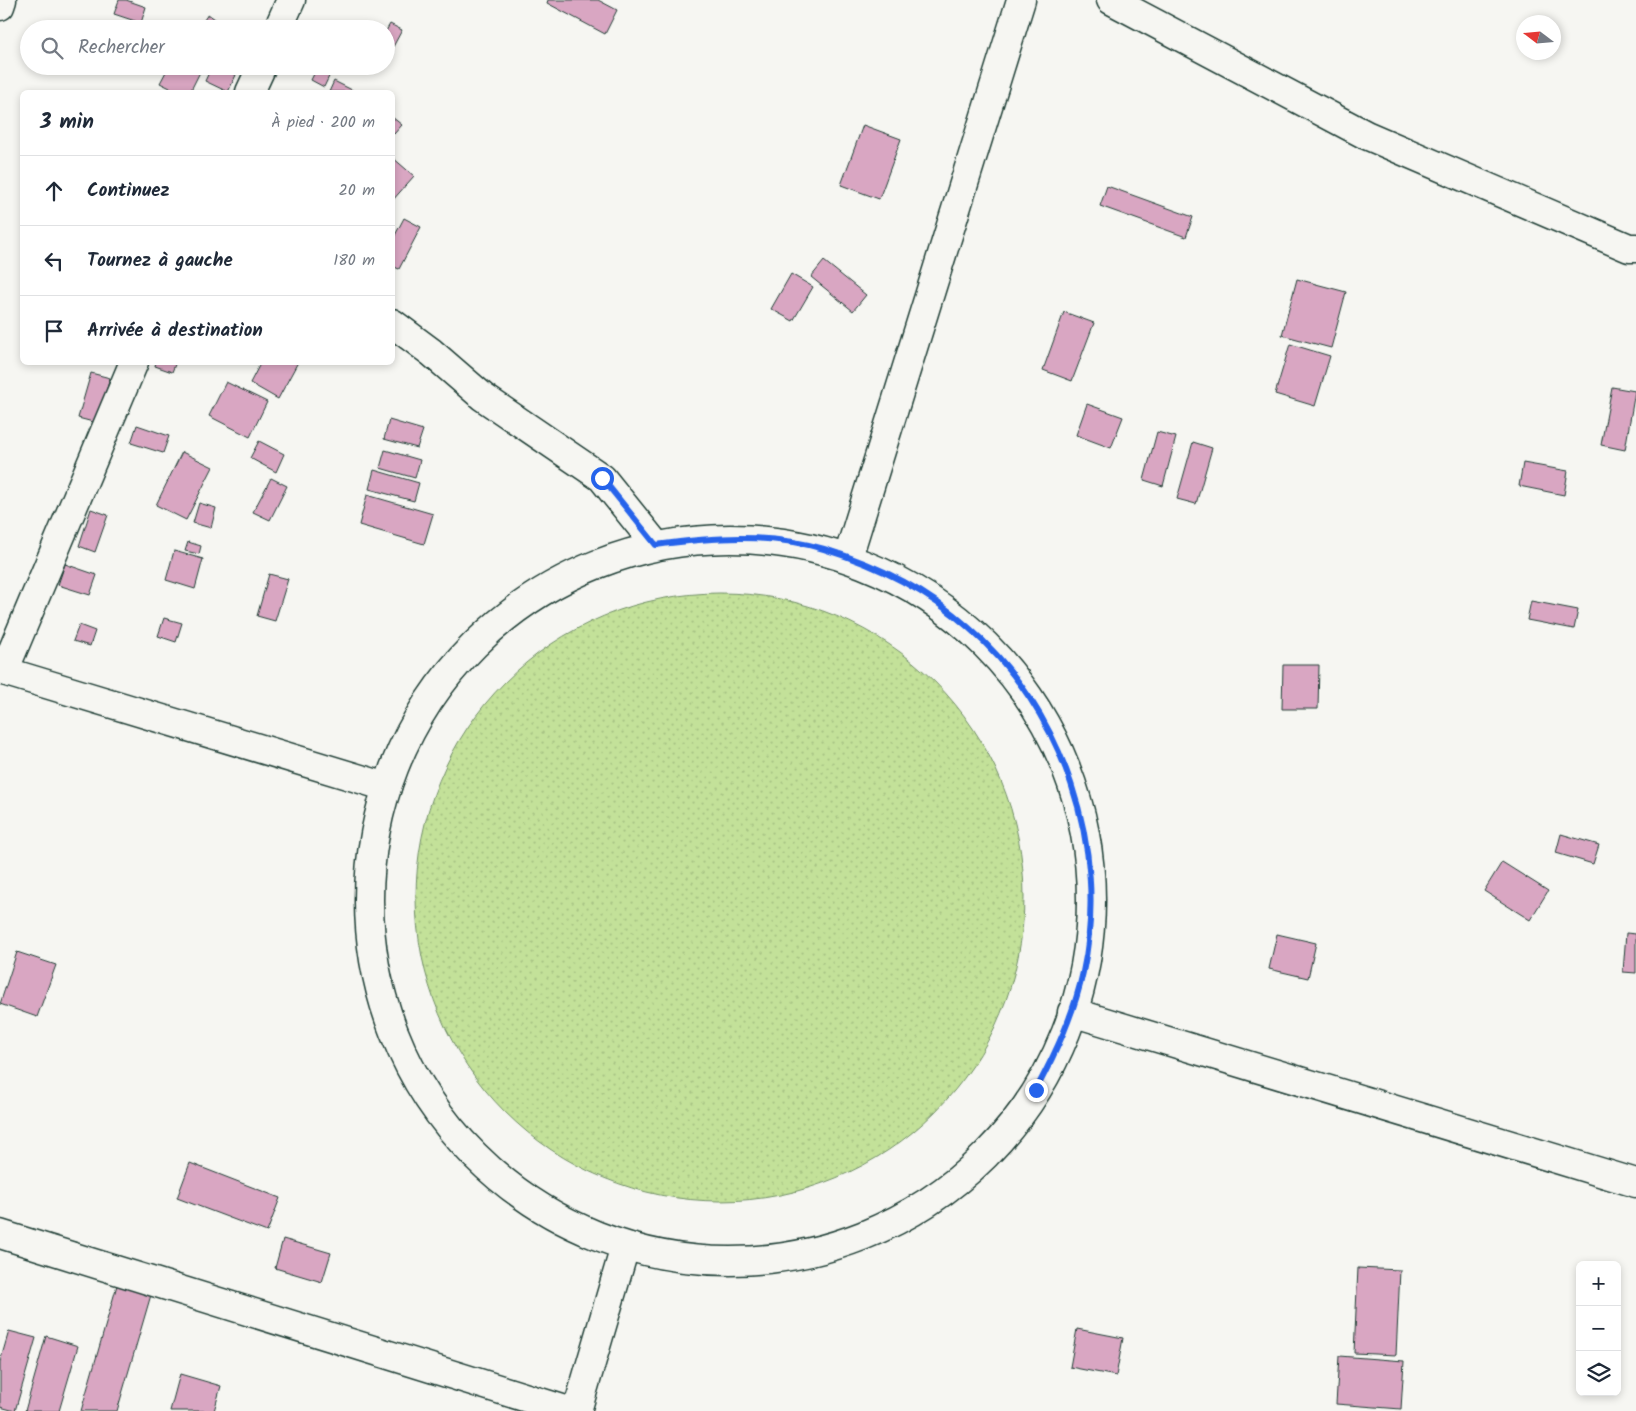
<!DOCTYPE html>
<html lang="fr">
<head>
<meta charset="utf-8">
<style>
	body { margin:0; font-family:Kalam,sans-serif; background:#f2f2f3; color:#1f2937 }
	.controls { position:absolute; right:15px; bottom:15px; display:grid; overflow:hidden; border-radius:8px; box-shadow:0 2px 8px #0003 }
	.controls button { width:45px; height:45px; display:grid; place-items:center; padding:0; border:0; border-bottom:1px solid #e0e1e3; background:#fff; color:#1f2937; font:25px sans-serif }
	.compass { position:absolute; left:1516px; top:15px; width:45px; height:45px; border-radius:50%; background:#fff; box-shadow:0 2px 8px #0003; rotate:286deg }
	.stop { position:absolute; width:15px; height:15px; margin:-11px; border:4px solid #2563eb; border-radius:50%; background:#fff }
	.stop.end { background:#2563eb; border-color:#fff; box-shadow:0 1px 5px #0008 }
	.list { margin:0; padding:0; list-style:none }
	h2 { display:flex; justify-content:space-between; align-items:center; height:65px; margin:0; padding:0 20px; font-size:21px }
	h2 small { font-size:16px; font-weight:400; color:#747a83 }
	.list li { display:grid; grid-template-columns:32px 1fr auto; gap:15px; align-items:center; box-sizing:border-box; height:70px; padding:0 20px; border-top:1px solid #e0e1e3 }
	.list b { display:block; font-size:19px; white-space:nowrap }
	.list em { font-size:16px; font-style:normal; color:#747a83 }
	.icon { flex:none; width:28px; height:28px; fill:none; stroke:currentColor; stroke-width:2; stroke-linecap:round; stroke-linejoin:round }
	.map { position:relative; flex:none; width:1636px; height:1411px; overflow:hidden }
	.search { position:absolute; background:#fff; box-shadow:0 2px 8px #0003; left:20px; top:20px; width:375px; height:55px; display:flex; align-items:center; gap:12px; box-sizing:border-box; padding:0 18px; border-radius:28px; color:#747a83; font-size:19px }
	.panel { position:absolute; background:#fff; box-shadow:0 2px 8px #0003; left:20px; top:90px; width:375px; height:275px; border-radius:8px }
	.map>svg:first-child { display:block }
	.park { fill:url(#park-dots); stroke:#718f66 }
	.building { fill:#d9a6c2; stroke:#1f3d34 }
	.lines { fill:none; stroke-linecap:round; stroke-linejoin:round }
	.minor-casing { stroke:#1f3d34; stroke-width:31 }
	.minor { stroke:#f6f6f2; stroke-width:28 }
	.route { stroke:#2563eb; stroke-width:6 }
</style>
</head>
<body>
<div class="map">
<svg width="1636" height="1411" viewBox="0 0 1636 1411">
	<defs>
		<pattern id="park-dots" width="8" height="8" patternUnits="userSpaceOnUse" patternTransform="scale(1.25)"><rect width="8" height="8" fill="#c3e199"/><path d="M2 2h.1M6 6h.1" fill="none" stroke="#a7c284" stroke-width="1.8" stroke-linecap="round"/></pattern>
	</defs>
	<rect width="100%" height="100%" fill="#f6f6f2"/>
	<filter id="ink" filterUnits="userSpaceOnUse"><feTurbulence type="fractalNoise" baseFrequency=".02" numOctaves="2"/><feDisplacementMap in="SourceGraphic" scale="10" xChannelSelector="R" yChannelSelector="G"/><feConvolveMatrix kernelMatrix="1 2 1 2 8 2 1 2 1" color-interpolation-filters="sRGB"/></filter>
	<g filter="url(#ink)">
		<!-- park -->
		<circle class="park" cx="720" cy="897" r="304"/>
		<!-- building -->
		<g class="building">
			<path d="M 119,0 L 126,0 L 146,7 L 141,23 L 114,14 Z"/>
			<path d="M 548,0 L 598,0 L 617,10 L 605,34 L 547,3 Z"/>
			<path d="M 208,14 L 229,29 L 204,29 L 200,26 Z"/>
			<path d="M 390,24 L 402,30 L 387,58 L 386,31 Z"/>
			<path d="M 169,66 L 203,66 L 190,92 L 178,92 L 160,83 Z"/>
			<path d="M 212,66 L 219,66 L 236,75 L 228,92 L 205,81 Z"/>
			<path d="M 318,66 L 334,66 L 324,87 L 311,80 Z"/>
			<path d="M 334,81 L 356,92 L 329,92 Z"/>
			<path d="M 392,117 L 402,125 L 394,134 L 392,132 Z"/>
			<path d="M 863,125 L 901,139 L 879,199 L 841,185 Z"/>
			<path d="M 392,157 L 414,176 L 392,201 Z"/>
			<path d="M 1107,186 L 1193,217 L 1186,237 L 1100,206 Z"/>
			<path d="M 404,218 L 421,227 L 399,269 L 392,266 L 392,241 Z"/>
			<path d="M 824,261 L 866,295 L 853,311 L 811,277 Z"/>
			<path d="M 791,274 L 813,287 L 793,321 L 771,309 Z"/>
			<path d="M 1297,279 L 1346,292 L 1331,348 L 1282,335 Z"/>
			<path d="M 1064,312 L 1094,323 L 1072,381 L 1043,370 Z"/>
			<path d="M 1290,344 L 1330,356 L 1315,406 L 1275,394 Z"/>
			<path d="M 156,362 L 176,362 L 172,372 L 155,366 Z"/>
			<path d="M 261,362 L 298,362 L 278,399 L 250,383 Z"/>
			<path d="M 91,373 L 110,378 L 97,423 L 78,418 Z"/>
			<path d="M 226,382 L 267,402 L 250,437 L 209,416 Z"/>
			<path d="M 1612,387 L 1635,391 L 1625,450 L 1601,445 Z"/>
			<path d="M 1087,404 L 1123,417 L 1111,448 L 1076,435 Z"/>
			<path d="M 389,420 L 423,430 L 417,448 L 384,439 Z"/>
			<path d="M 137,425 L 169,436 L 163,453 L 131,443 Z"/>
			<path d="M 1157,432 L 1176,437 L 1163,486 L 1144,480 Z"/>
			<path d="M 259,441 L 284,454 L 276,472 L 250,458 Z"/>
			<path d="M 1193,442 L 1212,448 L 1196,504 L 1177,499 Z"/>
			<path d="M 385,450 L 420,460 L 415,478 L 380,468 Z"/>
			<path d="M 182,452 L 213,467 L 186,520 L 156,505 Z"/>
			<path d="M 1523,463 L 1568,471 L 1564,495 L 1519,486 Z"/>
			<path d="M 374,470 L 419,483 L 414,501 L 369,489 Z"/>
			<path d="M 271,478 L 287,486 L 270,520 L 253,512 Z"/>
			<path d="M 367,495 L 433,514 L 424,544 L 359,525 Z"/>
			<path d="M 199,503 L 216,508 L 211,528 L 193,523 Z"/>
			<path d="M 91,509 L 108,515 L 95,552 L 79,546 Z"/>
			<path d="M 188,542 L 201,546 L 199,554 L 185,551 Z"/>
			<path d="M 174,551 L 203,559 L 195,589 L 166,580 Z"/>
			<path d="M 65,564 L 97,575 L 90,595 L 58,585 Z"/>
			<path d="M 269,574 L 288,579 L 275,621 L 257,616 Z"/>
			<path d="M 1531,601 L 1578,610 L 1574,629 L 1527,620 Z"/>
			<path d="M 164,618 L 182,623 L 176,642 L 158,636 Z"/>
			<path d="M 79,625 L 95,631 L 90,646 L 73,641 Z"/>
			<path d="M 1283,665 L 1319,665 L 1318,709 L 1282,709 Z"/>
			<path d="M 1561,834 L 1599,845 L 1593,864 L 1556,853 Z"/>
			<path d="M 1502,862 L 1548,891 L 1530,920 L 1484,891 Z"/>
			<path d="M 1626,933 L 1636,934 L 1636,973 L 1623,972 Z"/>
			<path d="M 1277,934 L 1316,943 L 1308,978 L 1269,969 Z"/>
			<path d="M 17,952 L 56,965 L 37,1017 L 0,1004 Z"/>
			<path d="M 190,1163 L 280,1198 L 267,1232 L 177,1198 Z"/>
			<path d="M 283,1239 L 331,1253 L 322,1282 L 275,1268 Z"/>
			<path d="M 1358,1268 L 1400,1270 L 1396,1355 L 1354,1353 Z"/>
			<path d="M 119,1278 L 153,1288 L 117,1411 L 81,1411 Z"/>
			<path d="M 1077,1329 L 1123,1338 L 1116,1376 L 1070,1367 Z"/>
			<path d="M 9,1331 L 36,1338 L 15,1411 L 0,1407 L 0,1362 Z"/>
			<path d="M 46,1336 L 78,1346 L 59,1411 L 25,1411 Z"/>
			<path d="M 1339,1356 L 1404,1361 L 1401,1409 L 1336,1404 Z"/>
			<path d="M 180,1374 L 221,1386 L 214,1411 L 170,1411 Z"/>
		</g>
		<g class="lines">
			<!-- minor casing -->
			<g class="minor-casing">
				<g id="minor">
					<path d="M 1111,0 L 1366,135 L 1629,248 L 1636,248"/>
					<path d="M 0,6 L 2,0"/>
					<path d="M 278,29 L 291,0"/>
					<path d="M 250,92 L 262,66"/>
					<path d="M 392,323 L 431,352 L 483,397 L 602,478 L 656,545"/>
					<circle cx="730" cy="900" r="361"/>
					<path d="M 848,557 L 1021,0"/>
					<path d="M 0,670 L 387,787"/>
					<path d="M 4,671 L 134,362"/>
					<path d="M 1072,1012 L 1636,1183"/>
					<path d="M 0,1234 L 569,1411"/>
					<path d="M 577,1411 L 625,1247"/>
				</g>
			</g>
			<!-- minor -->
			<use href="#minor" class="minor"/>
		</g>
	</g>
	<g class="lines" filter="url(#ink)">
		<!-- route -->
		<path class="route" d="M 602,478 L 656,545 C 712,537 769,533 824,549 C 877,565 927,590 968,627 C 1063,709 1110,849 1083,972 C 1074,1014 1056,1052 1036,1090"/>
	</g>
</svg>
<div class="controls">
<button>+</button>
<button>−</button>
<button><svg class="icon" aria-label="layers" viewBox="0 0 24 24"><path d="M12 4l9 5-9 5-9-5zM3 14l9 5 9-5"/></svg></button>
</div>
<svg class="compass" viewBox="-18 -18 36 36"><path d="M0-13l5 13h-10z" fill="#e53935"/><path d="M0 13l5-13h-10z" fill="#747a83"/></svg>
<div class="stop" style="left:602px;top:478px"></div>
<div class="stop end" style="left:1036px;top:1090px"></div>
<div class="search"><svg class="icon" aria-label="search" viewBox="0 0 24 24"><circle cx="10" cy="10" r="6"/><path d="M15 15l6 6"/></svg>Rechercher</div>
<section class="panel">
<h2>3 min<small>À pied · 200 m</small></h2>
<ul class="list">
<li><svg class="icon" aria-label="ahead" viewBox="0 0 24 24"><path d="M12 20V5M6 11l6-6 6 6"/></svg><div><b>Continuez</b></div><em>20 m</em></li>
<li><svg class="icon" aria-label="left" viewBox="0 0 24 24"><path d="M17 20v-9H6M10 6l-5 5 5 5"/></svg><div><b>Tournez à gauche</b></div><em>180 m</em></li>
<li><svg class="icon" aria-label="arrive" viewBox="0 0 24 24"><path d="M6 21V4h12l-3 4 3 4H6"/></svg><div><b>Arrivée à destination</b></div></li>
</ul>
</section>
</div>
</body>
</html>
